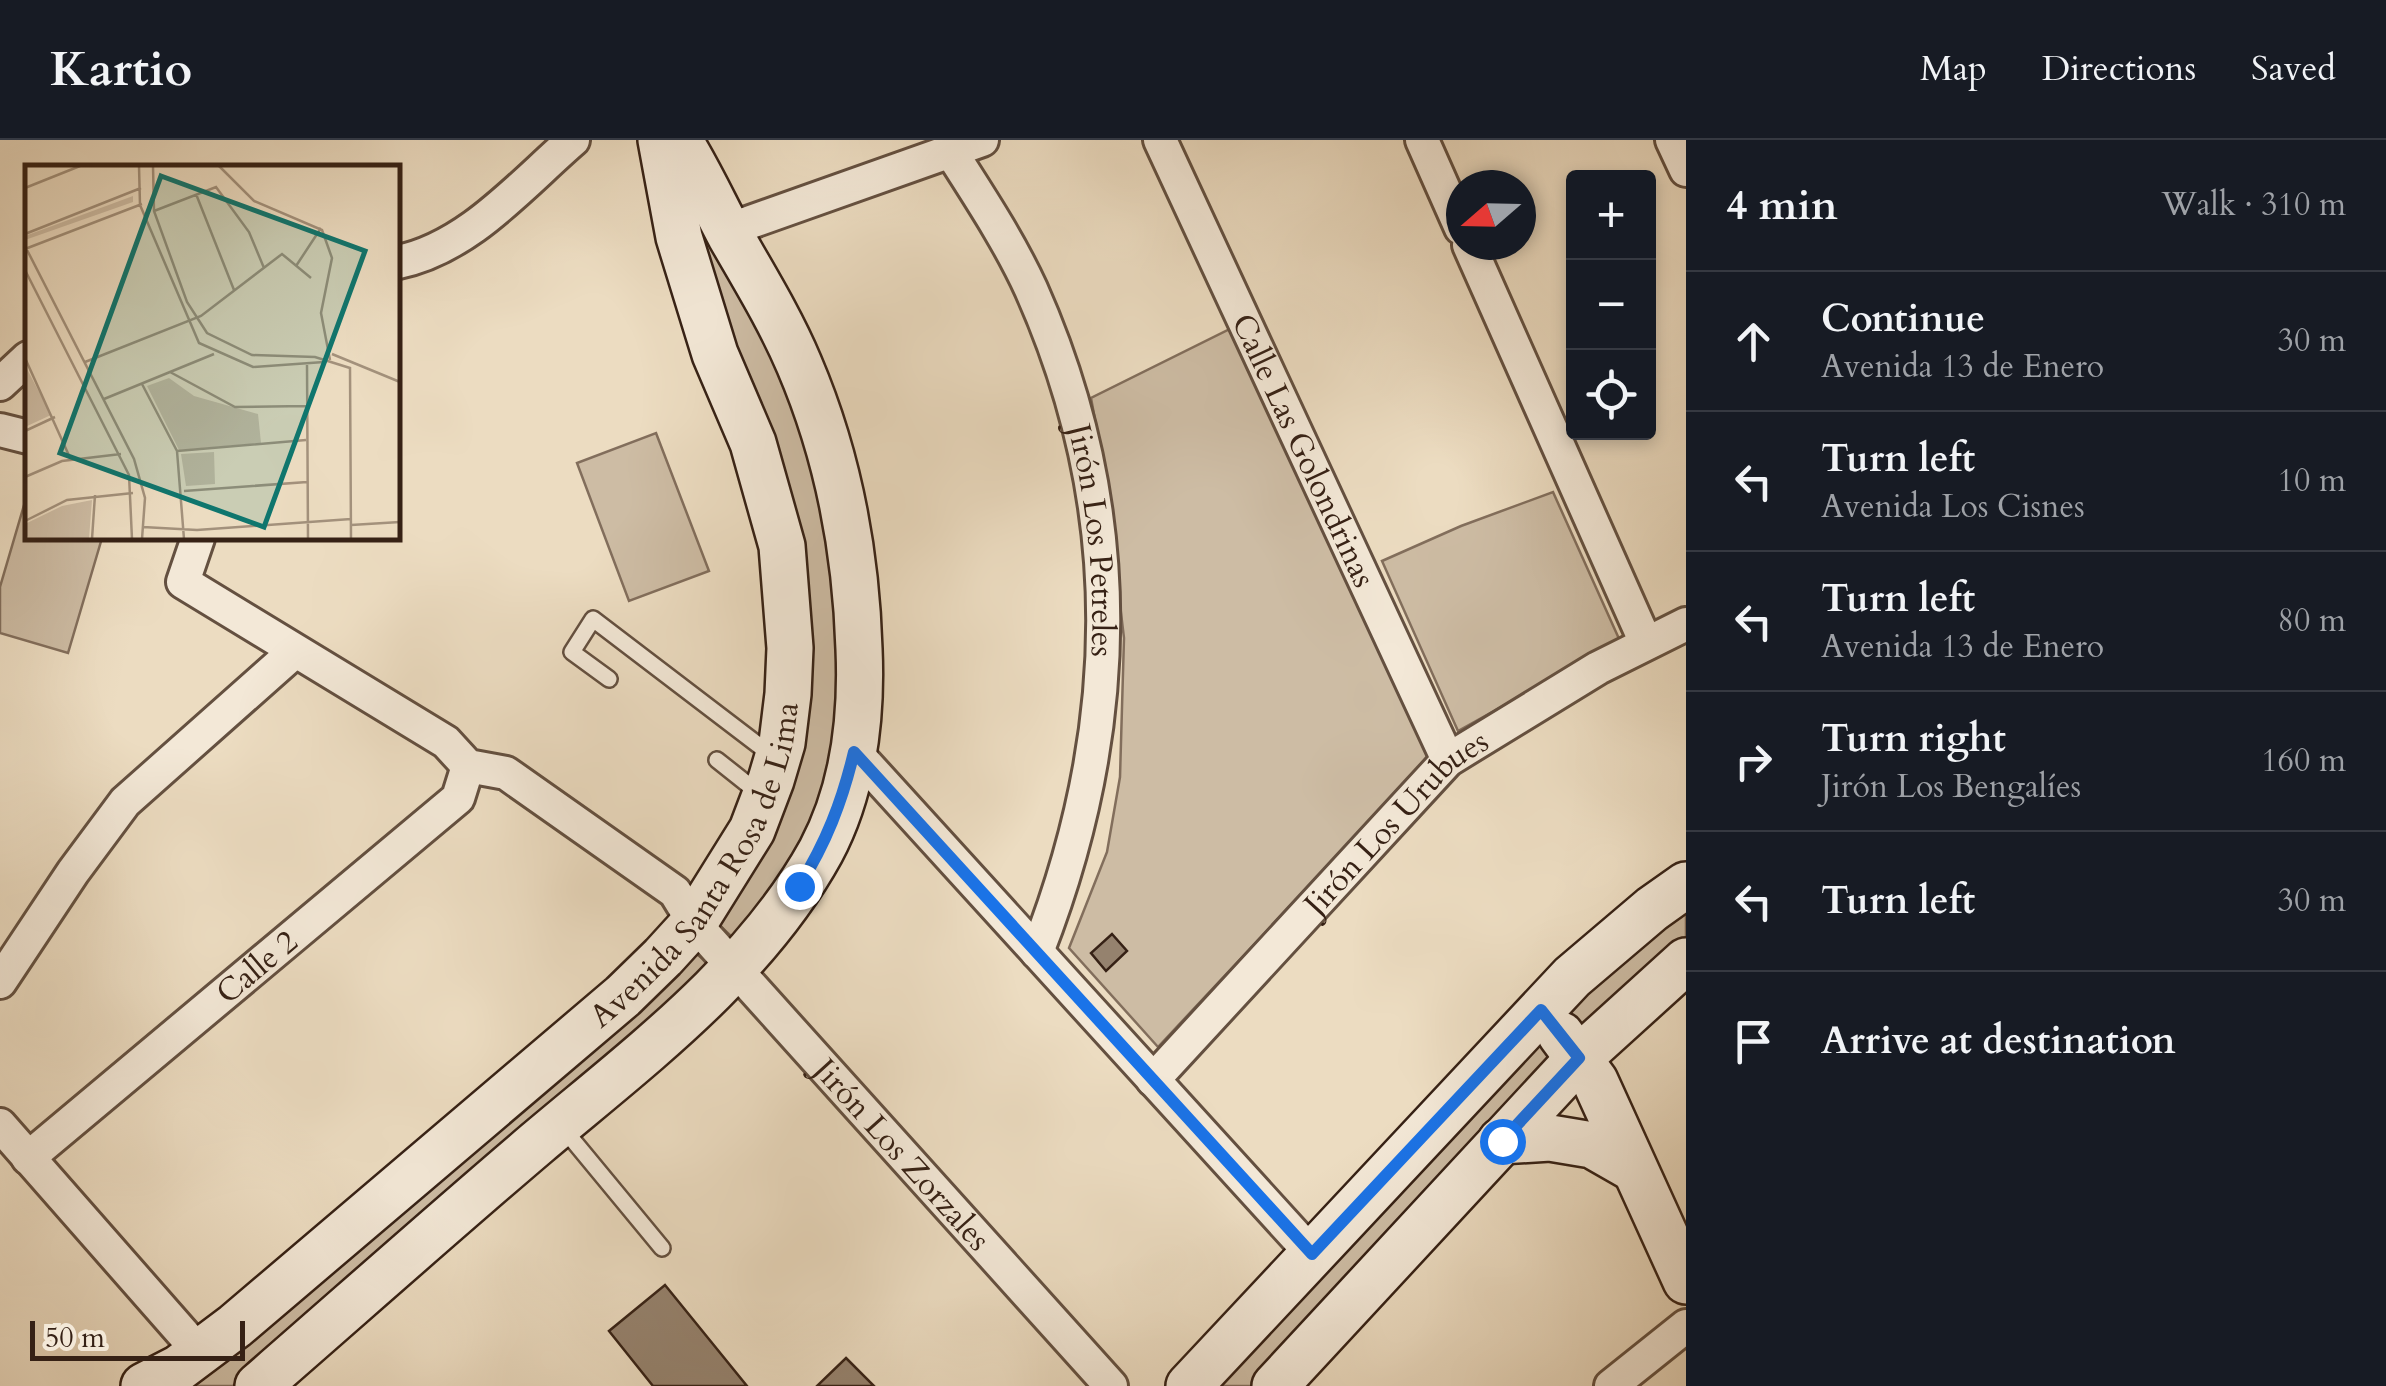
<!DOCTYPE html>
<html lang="en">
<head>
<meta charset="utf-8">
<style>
	body { margin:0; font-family:Cardo,serif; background:#242831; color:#f1f3f6 }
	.controls { position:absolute; right:30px; top:30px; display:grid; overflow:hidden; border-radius:10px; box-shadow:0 5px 15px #0003 }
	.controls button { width:90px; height:90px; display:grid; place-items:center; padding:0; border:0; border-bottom:2px solid #363941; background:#171b24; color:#f1f3f6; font:50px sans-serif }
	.compass { position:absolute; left:1446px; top:30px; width:90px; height:90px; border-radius:50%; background:#171b24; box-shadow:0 5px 15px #0003; rotate:250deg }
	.scale { position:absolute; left:30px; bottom:25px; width:215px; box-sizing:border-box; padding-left:10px; border:5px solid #362115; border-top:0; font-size:28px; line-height:35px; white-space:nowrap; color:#362115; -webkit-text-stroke:8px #f3e8d7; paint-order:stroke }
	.stop { position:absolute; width:30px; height:30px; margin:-22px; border:8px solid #1a73e8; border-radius:50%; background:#fff }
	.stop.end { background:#1a73e8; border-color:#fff; box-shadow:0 2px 10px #0008 }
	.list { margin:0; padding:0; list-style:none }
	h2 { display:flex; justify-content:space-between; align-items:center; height:130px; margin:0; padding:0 40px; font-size:42px }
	h2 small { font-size:32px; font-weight:400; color:#9ea1a6 }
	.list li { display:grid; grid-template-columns:65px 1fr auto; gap:30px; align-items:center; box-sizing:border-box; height:140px; padding:0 40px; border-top:2px solid #363941 }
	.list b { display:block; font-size:38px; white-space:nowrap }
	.list p { margin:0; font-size:32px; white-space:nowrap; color:#9ea1a6 }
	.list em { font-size:32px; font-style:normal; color:#9ea1a6 }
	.icon { flex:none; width:55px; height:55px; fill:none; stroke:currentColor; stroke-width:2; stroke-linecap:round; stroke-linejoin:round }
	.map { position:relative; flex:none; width:1686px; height:1246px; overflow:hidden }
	header { display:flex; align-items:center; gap:60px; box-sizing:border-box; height:140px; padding:0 50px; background:#171b24; border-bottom:2px solid #363941 }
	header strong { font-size:48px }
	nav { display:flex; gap:55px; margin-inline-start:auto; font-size:35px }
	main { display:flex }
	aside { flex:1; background:#171b24 }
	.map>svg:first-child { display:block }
	.green { fill:#cdbca4; stroke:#826e5c; stroke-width:2.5 }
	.building { fill:#95826e; stroke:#362115; stroke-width:2.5 }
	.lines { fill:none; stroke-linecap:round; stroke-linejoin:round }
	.lane-casing { stroke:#645040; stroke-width:20 }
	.street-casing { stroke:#645040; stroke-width:38 }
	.secondary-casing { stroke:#362115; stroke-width:50 }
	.lane { stroke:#f3e8d7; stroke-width:15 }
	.street { stroke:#f3e8d7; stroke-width:32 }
	.secondary { stroke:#f3e8d7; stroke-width:45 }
	.route { stroke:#1a73e8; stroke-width:12 }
	.labels { text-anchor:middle; stroke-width:8; stroke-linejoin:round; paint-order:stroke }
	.street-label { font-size:32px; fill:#362115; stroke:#f3e8d7 }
	.inset-road { fill:none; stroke:#a3917c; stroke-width:2.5 }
	.view { fill:#0f766e; fill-opacity:0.15; stroke:#0f766e; stroke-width:5 }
	.inset-edge { fill:none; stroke:#362115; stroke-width:5 }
</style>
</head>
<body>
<header>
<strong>Kartio</strong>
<nav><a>Map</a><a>Directions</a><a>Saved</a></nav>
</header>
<main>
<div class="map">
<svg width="1686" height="1246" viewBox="0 0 1686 1246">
	<rect width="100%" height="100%" fill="#ecdcc1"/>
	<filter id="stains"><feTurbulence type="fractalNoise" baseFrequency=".002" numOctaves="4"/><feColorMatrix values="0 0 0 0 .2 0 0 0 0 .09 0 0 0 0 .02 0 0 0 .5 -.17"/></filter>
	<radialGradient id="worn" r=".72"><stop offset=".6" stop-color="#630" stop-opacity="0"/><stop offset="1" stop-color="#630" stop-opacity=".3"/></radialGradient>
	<!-- green -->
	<g class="green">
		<path d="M 666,19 L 770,190 L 827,341 L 847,573 L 807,707 L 732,797 L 717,783 L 803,556 Z"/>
		<path d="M 1240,184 L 1436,610 L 1158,907 L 1069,808 L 1107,712 L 1120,637 L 1124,498 L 1103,323 L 1091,258 Z"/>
		<path d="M 656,293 L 709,431 L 629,461 L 577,323 Z"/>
		<path d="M 1553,352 L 1620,501 L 1458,591 L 1382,421 L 1461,386 Z"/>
		<path d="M 27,355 L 28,398 L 102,398 L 68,513 L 0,493 L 0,447 Z"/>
		<path d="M 1686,759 L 1686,806 L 1579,892 L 1564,873 Z"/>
		<path d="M 691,810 L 710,824 L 708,839 L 233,1246 L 180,1246 Z"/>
		<path d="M 1527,897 L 1558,910 L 1255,1246 L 1207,1246 Z"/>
	</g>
	<!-- building -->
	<g class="building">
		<path d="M 1112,794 L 1127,811 L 1106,831 L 1091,813 Z"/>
		<path d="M 665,1145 L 747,1246 L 653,1246 L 609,1191 Z"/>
		<path d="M 846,1218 L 874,1246 L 817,1246 Z"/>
	</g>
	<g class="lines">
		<!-- lane casing -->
		<g class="lane-casing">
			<g id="lane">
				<path d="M 609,539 L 572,512 L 593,479 L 774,617"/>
				<path d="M 717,620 L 761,655"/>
				<path d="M 562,987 L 662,1108"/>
			</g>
		</g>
		<!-- street casing -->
		<g class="street-casing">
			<g id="street">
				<path id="s1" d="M 1160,0 L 1448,620"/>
				<path d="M 1422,0 L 1461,88"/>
				<path d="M 1672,0 L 1686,30"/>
				<path id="s2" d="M 951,12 C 979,56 1009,101 1031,149 C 1129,369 1124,590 1037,812"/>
				<path d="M 728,90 L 982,0"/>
				<path d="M 1469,105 L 1646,503"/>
				<path d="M 398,122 C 468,108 521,45 573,0"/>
				<path d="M 0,244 L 28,218"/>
				<path d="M 0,290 L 28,297"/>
				<path id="s3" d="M 198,398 L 183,442 L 446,602 L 468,626 L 506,633 L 675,752 L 694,783 L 1111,1246"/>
				<path d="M 855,612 L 1312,1114"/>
				<path d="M 0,842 L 73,732 L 125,662 L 294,512"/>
				<path id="s4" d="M 1153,940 L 1448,620 L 1598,528 L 1686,484"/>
				<path d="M 0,985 L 201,1214"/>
				<path id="s5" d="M 28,1018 L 458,658 L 468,626"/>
				<path d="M 1611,1246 L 1686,1186"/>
			</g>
		</g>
		<!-- secondary casing -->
		<g class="secondary-casing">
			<g id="secondary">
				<path d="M 1561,895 L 1595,941 L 1686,1141"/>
				<path d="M 1501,1001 L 1550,998 L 1592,1005 L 1634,1029"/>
				<path id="s6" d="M 144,1246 L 179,1228 L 235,1186 L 623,856 L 663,817 L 694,783 L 752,690 L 771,640 L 782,603 L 788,554 L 790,508 L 782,406 L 753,303 L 715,214 L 679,97 L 661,0"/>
				<path d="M 258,1246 C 351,1165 443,1083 537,1003 C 640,916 755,831 821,711 C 854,649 862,578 859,509 C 856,411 838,315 799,224 C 780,179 754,137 730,95 C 713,63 698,30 679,0"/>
				<path d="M 1189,1246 L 1572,837 L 1652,769 L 1686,745"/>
				<path d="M 1275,1246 L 1579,918 L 1686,821"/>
			</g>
		</g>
		<!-- lane -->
		<use href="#lane" class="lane"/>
		<!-- street -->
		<use href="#street" class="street"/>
		<!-- secondary -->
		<use href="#secondary" class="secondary"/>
	</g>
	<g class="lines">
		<!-- route -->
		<path class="route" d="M 799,746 C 826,703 842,662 854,612 L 1312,1114 L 1541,870 L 1579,918 L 1502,1001"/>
	</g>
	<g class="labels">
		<!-- street labels -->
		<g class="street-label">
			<text dy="11" stroke="none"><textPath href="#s1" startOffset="342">Calle Las Golondrinas</textPath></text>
			<text dy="11" stroke="none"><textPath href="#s2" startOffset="420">Jirón Los Petreles</textPath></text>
			<text dy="11" stroke="none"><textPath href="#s4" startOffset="355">Jirón Los Urubues</textPath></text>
			<text dy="11" stroke="none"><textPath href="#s6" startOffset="772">Avenida Santa Rosa de Lima</textPath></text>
			<text dy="11" stroke="none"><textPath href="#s5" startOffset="298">Calle 2</textPath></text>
			<text dy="11" stroke="none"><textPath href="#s3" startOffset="980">Jirón Los Zorzales</textPath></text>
		</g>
	</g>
	<!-- overview -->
	<g transform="translate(25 25)">
		<rect width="375" height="375" fill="#ecdcc1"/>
		<path d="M 108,31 L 108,37 L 0,75 L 0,71 ZM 2,204 L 26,250 L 0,262 L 0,205 ZM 144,213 L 169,231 L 233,249 L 236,278 L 154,285 L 122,221 ZM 189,287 L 190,319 L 161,321 L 156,289 ZM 67,335 L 64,374 L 4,374 L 0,367 L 0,359 L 37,341 Z" fill="#cdbca4"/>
		<path class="inset-road" d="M 114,1 L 115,40 L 174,178 L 228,202 L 299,197M 128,1 L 129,46 L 162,137 L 182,168 L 227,190 L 290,192 L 325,203 L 326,374M 194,1 L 229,36 L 297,65 L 307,93 L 296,148 L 305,195M 0,23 L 55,1M 171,29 L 209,125M 129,46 L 191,22 L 224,67 L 239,103M 0,69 L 116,23M 0,81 L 109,294 L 120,333 L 117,374M 0,84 L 117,39M 271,101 L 296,63M 0,105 L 104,310 L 107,374M 307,189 L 375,217M 0,193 L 46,295M 60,197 L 176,151 L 257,89 L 286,113M 282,200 L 283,374M 145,207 L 210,242 L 281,241M 117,219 L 152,286 L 159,374M 79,234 L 189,189M 0,266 L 30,252M 152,286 L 281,275M 0,312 L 37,296 L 96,289M 159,326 L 282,317M 0,356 L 42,335 L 108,328M 326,360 L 375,357M 118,362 L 172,365 L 326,354M 67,374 L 70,330"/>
		<path class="view" d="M 136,11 L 340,86 L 239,362 L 35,288 Z"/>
		<rect width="375" height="375" class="inset-edge"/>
	</g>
	<rect width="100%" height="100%" filter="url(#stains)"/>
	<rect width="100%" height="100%" fill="url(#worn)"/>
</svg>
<div class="controls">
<button>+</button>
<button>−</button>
<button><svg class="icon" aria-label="locate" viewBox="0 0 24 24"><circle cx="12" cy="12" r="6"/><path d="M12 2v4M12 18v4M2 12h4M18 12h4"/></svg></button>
</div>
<svg class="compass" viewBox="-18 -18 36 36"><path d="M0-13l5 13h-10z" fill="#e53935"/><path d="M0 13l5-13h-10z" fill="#9ea1a6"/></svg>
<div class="scale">50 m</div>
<div class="stop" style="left:1502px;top:1001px"></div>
<div class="stop end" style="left:799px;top:746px"></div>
</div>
<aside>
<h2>4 min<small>Walk · 310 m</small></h2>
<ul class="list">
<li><svg class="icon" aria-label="ahead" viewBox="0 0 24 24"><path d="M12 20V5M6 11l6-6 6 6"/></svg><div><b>Continue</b><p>Avenida 13 de Enero</p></div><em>30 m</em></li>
<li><svg class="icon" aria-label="left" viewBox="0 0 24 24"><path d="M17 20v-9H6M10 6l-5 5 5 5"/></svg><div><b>Turn left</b><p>Avenida Los Cisnes</p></div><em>10 m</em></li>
<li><svg class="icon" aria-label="left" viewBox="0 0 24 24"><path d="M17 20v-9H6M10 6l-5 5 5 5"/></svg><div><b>Turn left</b><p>Avenida 13 de Enero</p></div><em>80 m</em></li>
<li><svg class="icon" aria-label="right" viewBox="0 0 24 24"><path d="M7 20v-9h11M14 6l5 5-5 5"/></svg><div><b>Turn right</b><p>Jirón Los Bengalíes</p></div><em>160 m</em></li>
<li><svg class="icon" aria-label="left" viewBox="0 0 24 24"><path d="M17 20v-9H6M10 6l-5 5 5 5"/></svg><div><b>Turn left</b></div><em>30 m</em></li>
<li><svg class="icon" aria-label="arrive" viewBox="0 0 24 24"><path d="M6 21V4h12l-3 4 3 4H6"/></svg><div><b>Arrive at destination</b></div></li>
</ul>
</aside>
</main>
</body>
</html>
